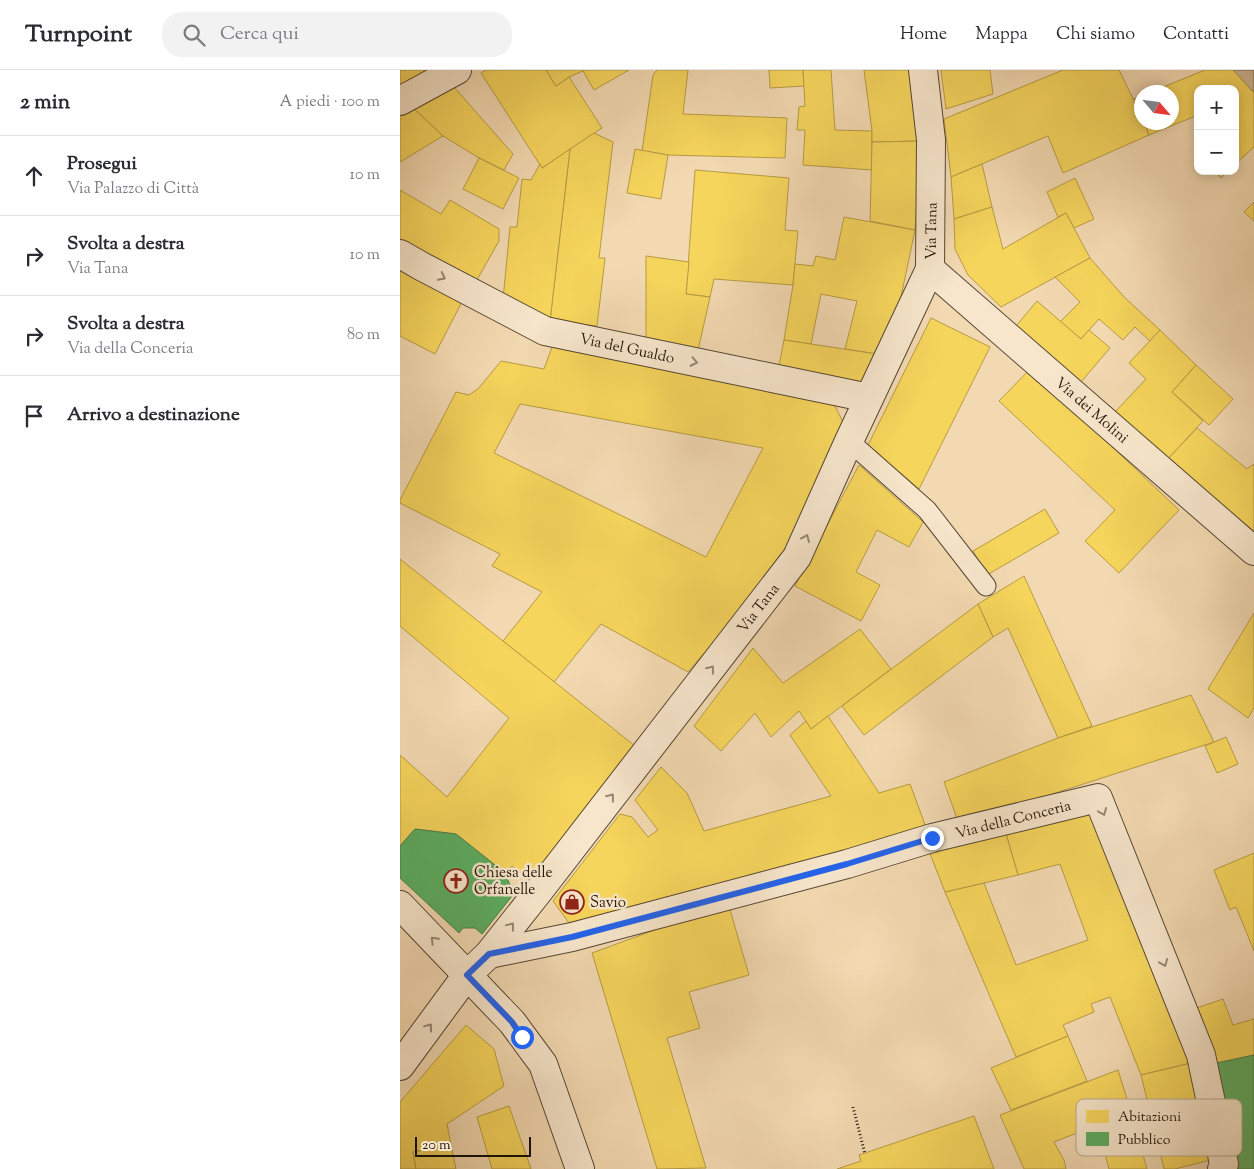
<!DOCTYPE html>
<html lang="it">
<head>
<meta charset="utf-8">
<style>
	body { margin:0; font-family:"Sorts Mill Goudy",serif; background:#f2f2f3; color:#2b2b33 }
	.controls { position:absolute; right:15px; top:15px; display:grid; overflow:hidden; border-radius:10px; box-shadow:0 2px 12px #0003 }
	.controls button { width:45px; height:45px; display:grid; place-items:center; padding:0; border:0; border-bottom:1px solid #e1e1e2; background:#fff; color:#2b2b33; font:25px sans-serif }
	.compass { position:absolute; left:734px; top:15px; width:45px; height:45px; border-radius:50%; background:#fff; box-shadow:0 2px 12px #0003; rotate:118deg }
	.scale { position:absolute; left:15px; bottom:12px; width:116px; box-sizing:border-box; padding-left:5px; border:2px solid #201509; border-top:0; font-size:14px; line-height:18px; white-space:nowrap; color:#201509; -webkit-text-stroke:4px #f7e6cc; paint-order:stroke }
	.stop { position:absolute; width:15px; height:15px; margin:-11px; border:4px solid #2563eb; border-radius:50%; background:#fff }
	.stop.end { background:#2563eb; border-color:#fff; box-shadow:0 1px 5px #0008 }
	.list { margin:0; padding:0; list-style:none }
	h2 { display:flex; justify-content:space-between; align-items:center; height:65px; margin:0; padding:0 20px; font-size:21px }
	h2 small { font-size:16px; font-weight:400; color:#7c7c81 }
	.list li { display:grid; grid-template-columns:32px 1fr auto; gap:15px; align-items:center; box-sizing:border-box; height:80px; padding:0 20px; border-top:1px solid #e1e1e2 }
	.list b { display:block; font-size:19px; white-space:nowrap }
	.list p { margin:0; font-size:16px; white-space:nowrap; color:#7c7c81 }
	.list em { font-size:16px; font-style:normal; color:#7c7c81 }
	.icon { flex:none; width:28px; height:28px; fill:none; stroke:currentColor; stroke-width:2; stroke-linecap:round; stroke-linejoin:round }
	.map { position:relative; flex:none; width:854px; height:1099px; overflow:hidden }
	header { display:flex; align-items:center; gap:30px; box-sizing:border-box; height:70px; padding:0 25px; background:#fff; border-bottom:1px solid #e1e1e2 }
	header strong { font-size:24px }
	nav { display:flex; gap:28px; margin-inline-start:auto; font-size:18px }
	.search { width:350px; height:45px; background:#f2f2f3; display:flex; align-items:center; gap:12px; box-sizing:border-box; padding:0 18px; border-radius:20px; color:#7c7c81; font-size:19px }
	main { display:flex }
	aside { flex:1; background:#fff }
	.map>svg:first-child { display:block }
	.green { fill:#cfb894; stroke:#78664e }
	.homes { fill:#f6d55c; stroke:#b69b43; fill-rule:evenodd }
	.public { fill:#5aae61; stroke:#498047 }
	.lines { fill:none; stroke-linecap:round; stroke-linejoin:round }
	.lane-casing { stroke:#554633; stroke-width:21 }
	.street-casing { stroke:#554633; stroke-width:30 }
	.path { stroke:#201509; stroke-width:3; stroke-dasharray:1 2.5; stroke-linecap:butt }
	.lane { stroke:#f7e6cc; stroke-width:19 }
	.street { stroke:#f7e6cc; stroke-width:28 }
	.oneway { stroke:#968874 }
	.route { stroke:#2563eb; stroke-width:6 }
	.labels { text-anchor:middle; stroke-width:5; stroke-linejoin:round; paint-order:stroke }
	.street-label { font-size:15px; fill:#201509; stroke:#f7e6cc }
	.poi-label { font-size:15px; fill:#201509; stroke:#f7e6cc; text-anchor:start }
	.key { fill:#f7e6cc; stroke:#b6a792; stroke-width:1 }
	.key-label { font-size:14px; fill:#201509 }
</style>
</head>
<body>
<header>
<strong>Turnpoint</strong>
<div class="search"><svg class="icon" aria-label="search" viewBox="0 0 24 24"><circle cx="10" cy="10" r="6"/><path d="M15 15l6 6"/></svg>Cerca qui</div>
<nav><a>Home</a><a>Mappa</a><a>Chi siamo</a><a>Contatti</a></nav>
</header>
<main>
<aside>
<h2>2 min<small>A piedi · 100 m</small></h2>
<ul class="list">
<li><svg class="icon" aria-label="ahead" viewBox="0 0 24 24"><path d="M12 20V5M6 11l6-6 6 6"/></svg><div><b>Prosegui</b><p>Via Palazzo di Città</p></div><em>10 m</em></li>
<li><svg class="icon" aria-label="right" viewBox="0 0 24 24"><path d="M7 20v-9h11M14 6l5 5-5 5"/></svg><div><b>Svolta a destra</b><p>Via Tana</p></div><em>10 m</em></li>
<li><svg class="icon" aria-label="right" viewBox="0 0 24 24"><path d="M7 20v-9h11M14 6l5 5-5 5"/></svg><div><b>Svolta a destra</b><p>Via della Conceria</p></div><em>80 m</em></li>
<li><svg class="icon" aria-label="arrive" viewBox="0 0 24 24"><path d="M6 21V4h12l-3 4 3 4H6"/></svg><div><b>Arrivo a destinazione</b></div></li>
</ul>
</aside>
<div class="map">
<svg width="854" height="1099" viewBox="0 0 854 1099">
	<rect width="100%" height="100%" fill="#f3d9b1"/>
	<filter id="stains"><feTurbulence type="fractalNoise" baseFrequency=".004" numOctaves="4"/><feColorMatrix values="0 0 0 0 .2 0 0 0 0 .09 0 0 0 0 .02 0 0 0 .5 -.17"/></filter>
	<radialGradient id="worn" r=".72"><stop offset=".6" stop-color="#630" stop-opacity="0"/><stop offset="1" stop-color="#630" stop-opacity=".3"/></radialGradient>
	<!-- green -->
	<path class="green" d="M 833,0 L 854,0 L 854,23 Z"/>
	<!-- homes -->
	<g class="homes">
		<path d="M 0,0 L 43,0 L 0,23 Z"/>
		<path d="M 86,0 L 146,0 L 156,16 L 169,7 L 202,58 L 142,98 L 81,3 Z"/>
		<path d="M 146,0 L 185,0 L 169,7 L 156,16 Z"/>
		<path d="M 185,0 L 229,0 L 194,20 L 183,1 Z"/>
		<path d="M 257,0 L 288,0 L 283,44 L 387,48 L 385,88 L 268,85 L 242,81 L 253,5 Z"/>
		<path d="M 369,0 L 403,0 L 404,16 L 370,18 Z"/>
		<path d="M 403,0 L 431,0 L 435,60 L 472,61 L 472,100 L 403,95 L 405,60 L 397,60 L 399,37 L 405,36 Z"/>
		<path d="M 464,0 L 515,0 L 522,71 L 472,72 L 472,61 Z"/>
		<path d="M 541,0 L 590,0 L 593,24 L 546,39 Z"/>
		<path d="M 663,0 L 719,0 L 742,47 L 742,52 L 744,52 L 749,65 L 663,103 L 648,66 L 551,107 L 544,49 Z"/>
		<path d="M 805,0 L 833,0 L 854,23 L 854,77 L 835,94 L 835,19 L 798,19 L 798,45 L 749,65 L 744,52 L 772,52 L 772,22 L 751,22 Z"/>
		<path d="M 54,17 L 113,84 L 104,100 L 79,88 L 43,66 L 13,38 Z"/>
		<path d="M 742,26 L 742,47 L 734,29 Z"/>
		<path d="M 13,38 L 43,66 L 0,92 L 0,44 Z"/>
		<path d="M 194,63 L 213,72 L 199,188 L 205,188 L 197,256 L 150,251 L 170,79 Z"/>
		<path d="M 522,71 L 515,160 L 470,151 L 472,72 Z"/>
		<path d="M 170,79 L 150,251 L 103,229 L 110,157 L 117,157 L 122,109 L 131,110 L 140,94 L 142,98 Z"/>
		<path d="M 235,79 L 268,85 L 261,129 L 227,123 Z"/>
		<path d="M 79,88 L 119,108 L 103,139 L 63,119 Z"/>
		<path d="M 582,94 L 592,137 L 554,149 L 551,107 Z"/>
		<path d="M 295,100 L 389,108 L 385,160 L 398,161 L 393,215 L 314,209 L 310,227 L 286,224 Z"/>
		<path d="M 814,101 L 828,101 L 821,108 Z"/>
		<path d="M 675,108 L 694,149 L 674,158 L 666,143 L 658,147 L 647,122 Z"/>
		<path d="M 0,120 L 41,144 L 50,130 L 99,159 L 99,171 L 74,215 L 0,172 Z"/>
		<path d="M 854,132 L 854,151 L 844,142 Z"/>
		<path d="M 592,137 L 603,179 L 666,143 L 690,188 L 601,237 L 568,205 L 555,179 L 554,149 Z"/>
		<path d="M 444,147 L 515,160 L 498,241 L 477,284 L 445,279 L 457,231 L 421,224 L 411,274 L 384,270 L 393,215 L 395,194 L 413,196 L 416,186 L 435,190 Z"/>
		<path d="M 246,186 L 289,192 L 286,224 L 310,227 L 297,285 L 246,273 Z"/>
		<path d="M 690,188 L 725,228 L 760,260 L 750,271 L 735,257 L 723,270 L 699,249 L 681,269 L 660,252 L 680,232 L 655,207 Z"/>
		<path d="M 0,195 L 64,228 L 35,284 L 0,266 Z"/>
		<path d="M 637,231 L 681,269 L 689,260 L 710,278 L 681,312 L 616,256 Z"/>
		<path d="M 531,248 L 590,277 L 519,419 L 468,375 Z"/>
		<path d="M 760,260 L 796,295 L 772,322 L 803,351 L 766,391 L 715,342 L 746,309 L 729,293 Z"/>
		<path d="M 384,270 L 411,274 L 477,284 L 457,323 L 377,306 Z"/>
		<path d="M 152,277 L 431,328 L 444,354 L 377,498 L 288,602 L 201,554 L 154,612 L 103,571 L 142,522 L 92,496 L 100,484 L 0,433 L 0,430 L 56,322 L 69,325 L 79,318 L 101,291 L 144,299 ZM 120,334 L 363,378 L 306,487 L 94,383 Z"/>
		<path d="M 796,295 L 833,329 L 809,355 L 772,322 Z"/>
		<path d="M 630,299 L 779,440 L 719,503 L 685,471 L 715,440 L 599,331 Z"/>
		<path d="M 797,358 L 847,399 L 854,394 L 854,465 L 766,391 Z"/>
		<path d="M 459,395 L 523,452 L 509,477 L 477,460 L 456,502 L 480,515 L 461,551 L 395,516 Z"/>
		<path d="M 645,439 L 659,463 L 587,505 L 573,481 Z"/>
		<path d="M 0,489 L 235,676 L 131,811 L 112,796 L 105,803 L 56,764 L 15,759 L 0,776 L 0,685 L 47,727 L 109,648 L 0,556 Z"/>
		<path d="M 624,506 L 692,656 L 658,668 L 608,558 L 593,567 L 578,534 Z"/>
		<path d="M 578,534 L 593,567 L 464,665 L 442,636 Z"/>
		<path d="M 854,543 L 854,638 L 848,648 L 808,619 Z"/>
		<path d="M 460,559 L 491,599 L 411,659 L 399,641 L 371,667 L 355,643 L 321,681 L 294,656 L 353,578 L 383,613 Z"/>
		<path d="M 791,625 L 814,672 L 559,754 L 544,712 L 658,668 Z"/>
		<path d="M 428,646 L 479,723 L 510,714 L 527,760 L 169,853 L 153,831 L 220,744 L 232,747 L 248,767 L 258,760 L 235,730 L 261,697 L 287,723 L 304,761 L 431,726 L 390,665 L 406,651 L 411,659 Z"/>
		<path d="M 826,667 L 838,694 L 817,703 L 805,676 Z"/>
		<path d="M 694,737 L 791,993 L 741,1005 L 710,927 L 691,934 L 694,942 L 663,955 L 668,966 L 616,987 L 545,822 L 584,813 L 616,895 L 688,870 L 660,794 L 618,805 L 604,757 Z"/>
		<path d="M 604,757 L 618,805 L 545,822 L 527,776 Z"/>
		<path d="M 854,783 L 854,881 L 836,837 L 830,840 L 814,800 Z"/>
		<path d="M 328,833 L 349,905 L 289,922 L 300,958 L 267,968 L 306,1098 L 257,1099 L 192,883 Z"/>
		<path d="M 823,929 L 833,955 L 854,949 L 854,985 L 812,994 L 794,939 Z"/>
		<path d="M 66,955 L 94,979 L 104,1016 L 47,1054 L 51,1075 L 13,1082 L 16,1099 L 0,1099 L 0,1032 Z"/>
		<path d="M 668,966 L 687,1011 L 611,1040 L 591,998 Z"/>
		<path d="M 791,993 L 815,1089 L 775,1099 L 764,1099 L 741,1005 Z"/>
		<path d="M 718,1000 L 731,1042 L 654,1072 L 664,1090 L 666,1099 L 624,1099 L 600,1045 Z"/>
		<path d="M 109,1036 L 131,1099 L 92,1099 L 77,1047 Z"/>
		<path d="M 574,1046 L 594,1099 L 437,1099 L 461,1091 L 459,1085 Z"/>
		<path d="M 740,1074 L 747,1099 L 709,1099 L 705,1084 Z"/>
		<path d="M 51,1075 L 56,1099 L 16,1099 L 13,1082 Z"/>
	</g>
	<!-- public -->
	<g class="public">
		<path d="M 15,759 L 56,764 L 105,803 L 110,815 L 116,821 L 82,864 L 75,858 L 63,858 L 59,863 L 0,808 L 0,776 Z"/>
		<path d="M 854,985 L 854,1099 L 835,1099 L 812,994 Z"/>
	</g>
	<g class="lines">
		<!-- lane casing -->
		<g class="lane-casing">
			<path id="lane" d="M 449,371 L 527,440 L 586,516"/>
		</g>
		<!-- street casing -->
		<g class="street-casing">
			<g id="street">
				<path d="M 0,31 L 57,0"/>
				<path d="M 0,184 L 21,196 L 145,261 L 469,328"/>
				<path d="M 530,199 L 854,481"/>
				<path d="M 0,835 L 112,952 L 143,994 L 180,1099"/>
				<path d="M 89,884 L 172,867 L 447,794 L 532,768 L 698,728 L 801,985 L 824,1094 L 822,1099"/>
				<path d="M 0,996 L 67,905 L 89,884 L 138,822 L 397,487 L 449,371 L 530,199 L 531,70 L 523,0"/>
			</g>
		</g>
		<!-- path -->
		<path class="path" d="M 453,1037 L 465,1084"/>
		<!-- lane -->
		<use href="#lane" class="lane"/>
		<!-- street -->
		<use href="#street" class="street"/>
	</g>
	<!-- one-way arrows -->
	<defs><path id="oneway-chevron" d="M-2-3.5L2.5 0L-2 3.5" fill="none" stroke-width="1.6" stroke-linecap="round" stroke-linejoin="round" transform="scale(1.25)"/></defs>
	<g class="oneway">
		<use href="#oneway-chevron" transform="translate(42 207) rotate(27)"/>
		<use href="#oneway-chevron" transform="translate(294 292) rotate(12)"/>
		<use href="#oneway-chevron" transform="translate(406 468) rotate(-66)"/>
		<use href="#oneway-chevron" transform="translate(311 599) rotate(-52)"/>
		<use href="#oneway-chevron" transform="translate(211 727) rotate(-52)"/>
		<use href="#oneway-chevron" transform="translate(703 742) rotate(68)"/>
		<use href="#oneway-chevron" transform="translate(111 856) rotate(-52)"/>
		<use href="#oneway-chevron" transform="translate(34 870) rotate(-134)"/>
		<use href="#oneway-chevron" transform="translate(764 893) rotate(68)"/>
		<use href="#oneway-chevron" transform="translate(29 957) rotate(-53)"/>
	</g>
	<g class="lines">
		<!-- route -->
		<path class="route" d="M 122,967 L 112,952 L 67,905 L 89,884 L 172,867 L 447,794 L 532,768"/>
	</g>
	<!-- icons -->
	<defs>
		<g id="church-ring" transform="scale(1.25)"><circle r="9.5" fill="#f7e6cc" stroke="#8f2418" stroke-width="1.5"/><path d="M-1.2-6h2.4v3.5h3.3v2.4h-3.3V6h-2.4V-.1h-3.3v-2.4h3.3Z" fill="#8f2418"/></g>
		<g id="shop-ring" transform="scale(1.25)"><circle r="9.5" fill="#f7e6cc" stroke="#8f2418" stroke-width="1.5"/><path d="M-5-2.5h2.3a2.7 3.5 0 0 1 5.4 0H5L5.5 6h-11ZM-1.5-2.5h3a1.5 2.3 0 0 0-3 0Z" fill="#8f2418"/></g>
	</defs>
	<g fill-rule="evenodd">
		<use href="#church-ring" x="56" y="811"/>
		<use href="#shop-ring" x="172" y="832"/>
	</g>
	<g class="labels">
		<!-- street labels -->
		<g class="street-label">
			<text transform="translate(531 161) rotate(-89)" y="5">Via Tana</text>
			<text transform="translate(227 278) rotate(12)" y="5">Via del Gualdo</text>
			<text transform="translate(692 340) rotate(41)" y="5">Via dei Molini</text>
			<text transform="translate(358 538) rotate(-52)" y="5">Via Tana</text>
			<text transform="translate(613 749) rotate(-14)" y="5">Via della Conceria</text>
		</g>
		<!-- poi labels -->
		<g class="poi-label">
			<text x="74" y="807">Chiesa delle<tspan x="74" dy="17">Orfanelle</tspan></text>
			<text x="190" y="837">Savio</text>
		</g>
	</g>
	<!-- legend -->
	<rect x="676" y="1029" width="166" height="57" rx="8" class="key"/>
	<rect x="686" y="1040" width="23" height="13" fill="#f6d55c"/>
	<rect x="686" y="1062" width="23" height="14" fill="#5aae61"/>
	<g class="key-label">
		<text x="718" y="1051">Abitazioni</text>
		<text x="718" y="1074">Pubblico</text>
	</g>
	<rect width="100%" height="100%" filter="url(#stains)"/>
	<rect width="100%" height="100%" fill="url(#worn)"/>
</svg>
<div class="controls">
<button>+</button>
<button>−</button>
</div>
<svg class="compass" viewBox="-18 -18 36 36"><path d="M0-13l5 13h-10z" fill="#e53935"/><path d="M0 13l5-13h-10z" fill="#7c7c81"/></svg>
<div class="scale">20 m</div>
<div class="stop" style="left:122px;top:967px"></div>
<div class="stop end" style="left:532px;top:768px"></div>
</div>
</main>
</body>
</html>
